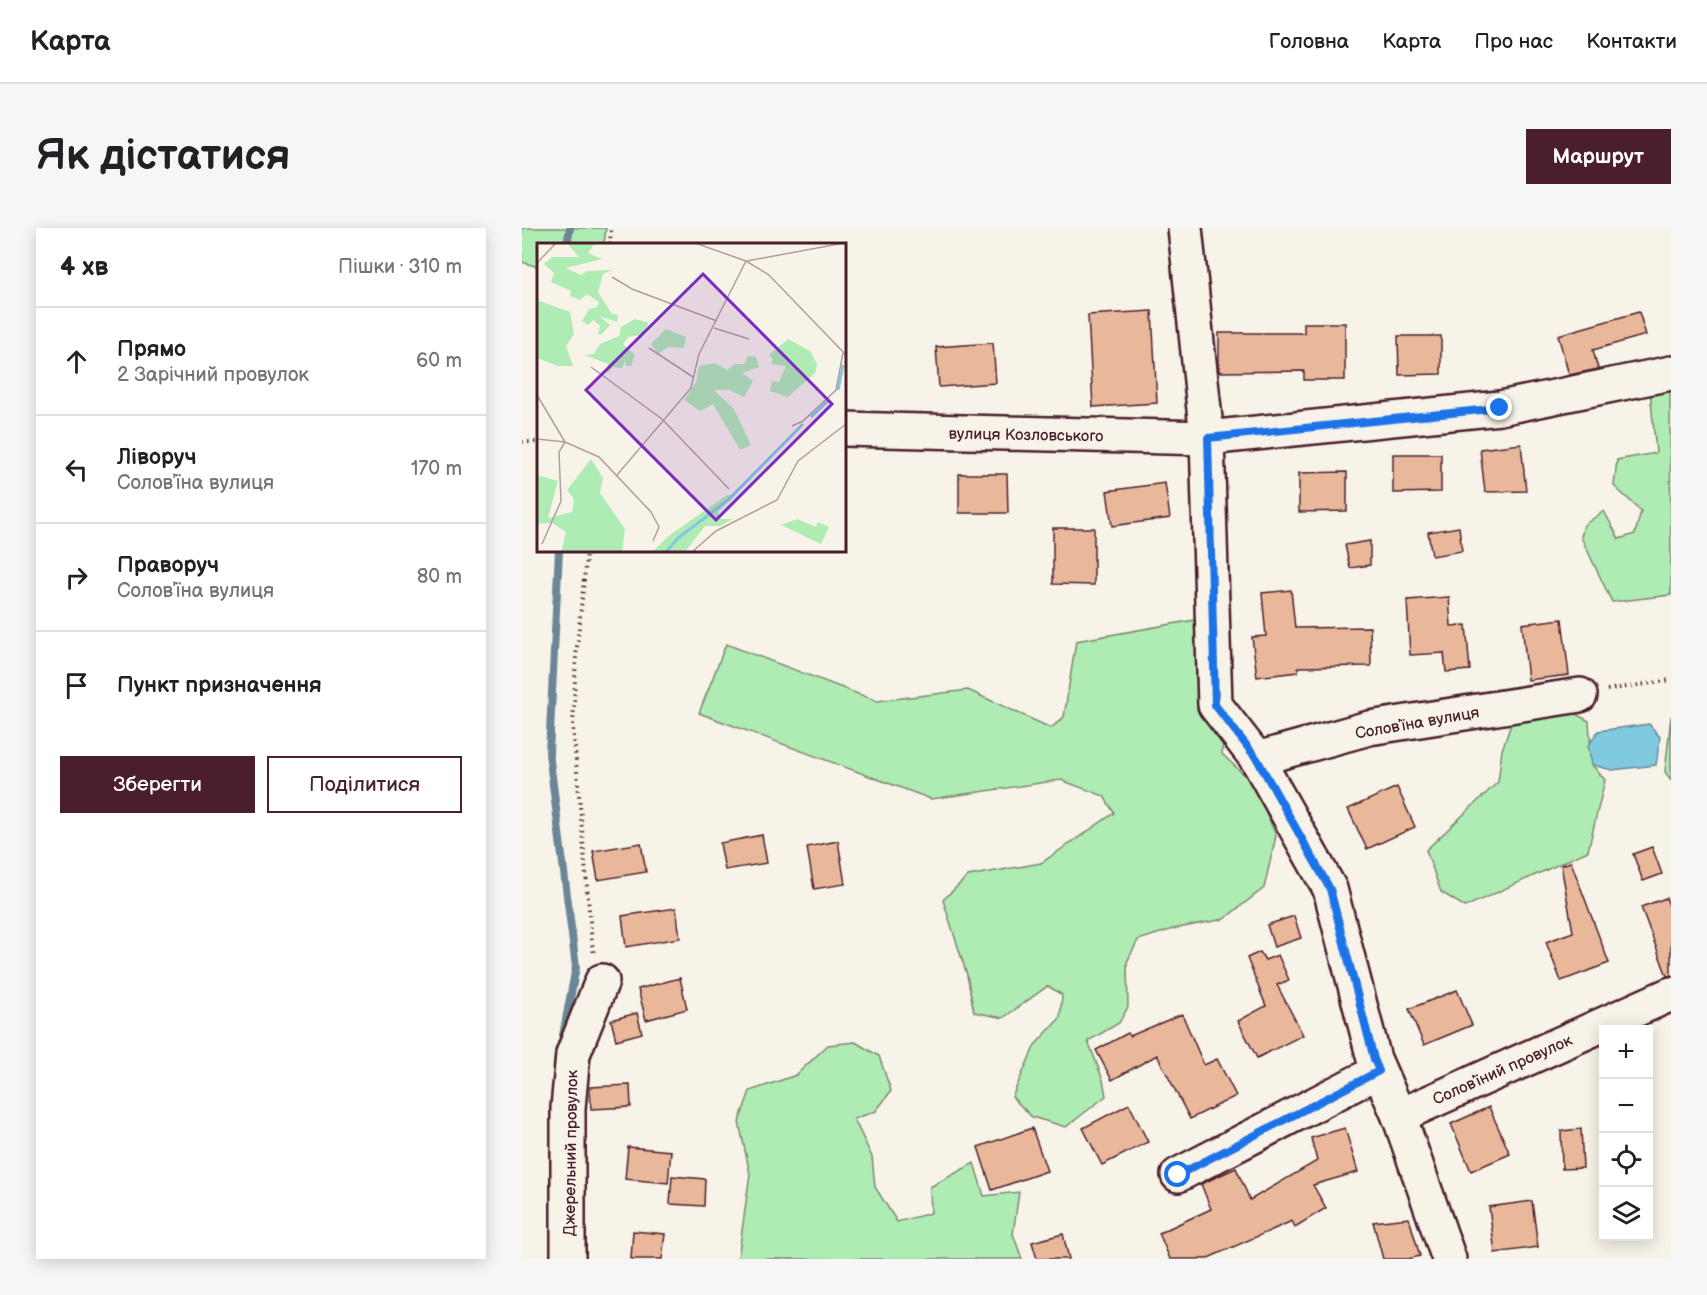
<!DOCTYPE html>
<html lang="uk">
<head>
<meta charset="utf-8">
<style>
	body { margin:0; font-family:"Balsamiq Sans",sans-serif; background:#f6f6f6; color:#202124 }
	.controls { position:absolute; right:18px; bottom:18px; display:grid; overflow:hidden; border-radius:0px; box-shadow:0 3px 15px #0003 }
	.controls button { width:54px; height:54px; display:grid; place-items:center; padding:0; border:0; border-bottom:2px solid #e0e0e0; background:#fff; color:#202124; font:30px sans-serif }
	.stop { position:absolute; width:18px; height:18px; margin:-14px; border:4px solid #1a73e8; border-radius:50%; background:#fff }
	.stop.end { background:#1a73e8; border-color:#fff; box-shadow:0 2px 6px #0008 }
	.list { margin:0; padding:0; list-style:none }
	h2 { display:flex; justify-content:space-between; align-items:center; height:78px; margin:0; padding:0 24px; font-size:26px }
	h2 small { font-size:20px; font-weight:400; color:#757577 }
	.list li { display:grid; grid-template-columns:39px 1fr auto; gap:18px; align-items:center; box-sizing:border-box; height:108px; padding:0 24px; border-top:2px solid #e0e0e0 }
	.list b { display:block; font-size:22px; white-space:nowrap }
	.list p { margin:0; font-size:20px; white-space:nowrap; color:#757577 }
	.list em { font-size:20px; font-style:normal; color:#757577 }
	.actions { display:flex; gap:12px; padding:18px 24px }
	.actions a { flex:1; padding:14px 0; border:2px solid #4a1f2b; border-radius:0px; text-align:center; font-size:21px; color:#4a1f2b }
	.actions .main { background:#4a1f2b; color:#fff }
	.icon { flex:none; width:33px; height:33px; fill:none; stroke:currentColor; stroke-width:2; stroke-linecap:round; stroke-linejoin:round }
	.map { position:relative; flex:none; width:1149px; height:1031px; overflow:hidden; border-radius:0px }
	header { display:flex; align-items:center; gap:36px; box-sizing:border-box; height:84px; padding:0 30px; background:#fff; border-bottom:2px solid #e0e0e0 }
	header strong { font-size:28px }
	nav { display:flex; gap:33px; margin-inline-start:auto; font-size:21px }
	.intro { display:flex; align-items:center; justify-content:space-between; box-sizing:border-box; height:144px; padding:0 36px }
	h1 { margin:0; font-size:42px }
	.button { padding:15px 27px; border-radius:0px; background:#4a1f2b; color:#fff; font-size:21px; font-weight:700 }
	main { display:flex; gap:36px; padding:0 36px }
	aside { flex:1; background:#fff; border-radius:0px; box-shadow:0 3px 15px #0003 }
	.map>svg:first-child { display:block }
	.green { fill:#aeecb3; stroke:#7c866f; stroke-width:1.5 }
	.water { fill:#7fcadf; stroke:#6a8697; stroke-width:1.5 }
	.lines { fill:none; stroke-linecap:round; stroke-linejoin:round }
	.stream { stroke:#6a8697; stroke-width:8 }
	.building { fill:#e9b89b; stroke:#4a1f2b; stroke-width:1.5 }
	.minor-casing { stroke:#4a1f2b; stroke-width:38 }
	.path { stroke:#4a1f2b; stroke-width:4; stroke-dasharray:1.5 4.5; stroke-linecap:butt }
	.minor { stroke:#f7f3e8; stroke-width:33 }
	.route { stroke:#1a73e8; stroke-width:8 }
	.labels { text-anchor:middle; stroke-width:4.5; stroke-linejoin:round; paint-order:stroke }
	.street-label { font-size:16px; fill:#4a1f2b; stroke:#f7f3e8 }
	.inset-river { fill:none; stroke:#7fcadf; stroke-width:3 }
	.inset-road { fill:none; stroke:#b29e9c; stroke-width:1.5 }
	.view { fill:#7b2cbf; fill-opacity:0.15; stroke:#7b2cbf; stroke-width:3 }
	.inset-edge { fill:none; stroke:#4a1f2b; stroke-width:3 }
</style>
</head>
<body>
<header>
<strong>Карта</strong>
<nav><a>Головна</a><a>Карта</a><a>Про нас</a><a>Контакти</a></nav>
</header>
<div class="intro"><h1>Як дістатися</h1><a class="button">Маршрут</a></div>
<main>
<aside>
<h2>4 хв<small>Пішки · 310 m</small></h2>
<ul class="list">
<li><svg class="icon" aria-label="ahead" viewBox="0 0 24 24"><path d="M12 20V5M6 11l6-6 6 6"/></svg><div><b>Прямо</b><p>2 Зарічний провулок</p></div><em>60 m</em></li>
<li><svg class="icon" aria-label="left" viewBox="0 0 24 24"><path d="M17 20v-9H6M10 6l-5 5 5 5"/></svg><div><b>Ліворуч</b><p>Соловʼїна вулиця</p></div><em>170 m</em></li>
<li><svg class="icon" aria-label="right" viewBox="0 0 24 24"><path d="M7 20v-9h11M14 6l5 5-5 5"/></svg><div><b>Праворуч</b><p>Соловʼїна вулиця</p></div><em>80 m</em></li>
<li><svg class="icon" aria-label="arrive" viewBox="0 0 24 24"><path d="M6 21V4h12l-3 4 3 4H6"/></svg><div><b>Пункт призначення</b></div></li>
</ul>
<div class="actions"><a class="main">Зберегти</a><a>Поділитися</a></div>
</aside>
<div class="map">
<svg width="1149" height="1031" viewBox="0 0 1149 1031">
	<rect width="100%" height="100%" fill="#f7f3e8"/>
	<filter id="ink" filterUnits="userSpaceOnUse"><feTurbulence type="fractalNoise" baseFrequency=".0167" numOctaves="2"/><feDisplacementMap in="SourceGraphic" scale="12" xChannelSelector="R" yChannelSelector="G"/><feConvolveMatrix kernelMatrix="1 2 1 2 8 2 1 2 1" color-interpolation-filters="sRGB"/></filter>
	<g filter="url(#ink)">
		<!-- green -->
		<g class="green">
			<path d="M 0,0 L 84,0 L 82,16 L 16,16 L 16,39 L 0,34 Z"/>
			<path d="M 1148,159 L 1149,367 L 1090,374 L 1059,309 L 1062,297 L 1082,283 L 1097,311 L 1113,306 L 1119,283 L 1092,258 L 1095,232 L 1134,225 L 1128,162 Z"/>
			<path d="M 673,392 L 682,482 L 701,508 L 700,526 L 733,557 L 754,608 L 742,660 L 702,691 L 651,701 L 616,712 L 605,734 L 606,779 L 597,795 L 566,813 L 581,852 L 584,868 L 544,899 L 510,889 L 490,869 L 513,817 L 538,790 L 540,767 L 526,758 L 481,790 L 452,784 L 445,747 L 421,672 L 446,648 L 519,635 L 592,585 L 582,568 L 539,552 L 409,571 L 177,485 L 204,416 L 355,473 L 446,462 L 529,500 L 542,489 L 554,413 Z"/>
			<path d="M 995,479 L 1048,483 L 1067,493 L 1070,537 L 1083,552 L 1066,623 L 943,679 L 919,664 L 904,622 L 976,554 L 980,522 Z"/>
			<path d="M 1149,488 L 1149,552 L 1143,544 Z"/>
			<path d="M 333,814 L 357,828 L 369,863 L 354,883 L 332,891 L 350,929 L 353,959 L 375,994 L 409,985 L 408,959 L 452,935 L 462,968 L 497,964 L 491,1006 L 500,1031 L 216,1031 L 228,946 L 217,894 L 228,863 L 274,847 L 306,817 Z"/>
		</g>
		<!-- water -->
		<path class="water" d="M 1127,496 L 1138,509 L 1134,537 L 1090,542 L 1070,537 L 1066,518 L 1076,503 Z"/>
		<g class="lines">
			<!-- stream -->
			<g class="stream">
				<path d="M 45,16 L 48,0"/>
				<path d="M 37,322 L 27,525 L 54,739 L 40,813"/>
			</g>
		</g>
		<!-- building -->
		<g class="building">
			<path d="M 630,83 L 635,175 L 571,179 L 566,87 Z"/>
			<path d="M 1117,84 L 1124,107 L 1071,122 L 1076,141 L 1047,147 L 1036,107 Z"/>
			<path d="M 782,95 L 823,95 L 823,152 L 782,152 L 782,143 L 697,144 L 697,105 L 782,105 Z"/>
			<path d="M 876,108 L 919,108 L 919,146 L 877,147 Z"/>
			<path d="M 471,115 L 474,155 L 417,159 L 414,119 Z"/>
			<path d="M 999,216 L 1004,263 L 963,264 L 958,221 Z"/>
			<path d="M 871,226 L 919,226 L 919,264 L 871,265 Z"/>
			<path d="M 825,244 L 825,283 L 777,284 L 777,245 Z"/>
			<path d="M 437,246 L 485,246 L 486,285 L 437,285 Z"/>
			<path d="M 643,255 L 648,290 L 590,298 L 585,263 Z"/>
			<path d="M 937,299 L 940,323 L 910,328 L 906,304 Z"/>
			<path d="M 531,300 L 572,300 L 572,357 L 531,356 Z"/>
			<path d="M 848,313 L 848,337 L 828,340 L 823,317 Z"/>
			<path d="M 769,362 L 773,400 L 848,399 L 849,438 L 776,439 L 776,444 L 735,449 L 730,409 L 744,408 L 740,365 Z"/>
			<path d="M 927,369 L 929,398 L 944,397 L 948,442 L 924,444 L 922,425 L 888,427 L 885,372 Z"/>
			<path d="M 1040,391 L 1047,447 L 1006,452 L 1000,396 Z"/>
			<path d="M 875,559 L 893,599 L 845,621 L 826,581 Z"/>
			<path d="M 240,607 L 245,635 L 203,642 L 198,615 Z"/>
			<path d="M 316,613 L 323,656 L 292,661 L 285,619 Z"/>
			<path d="M 119,615 L 124,644 L 76,652 L 71,623 Z"/>
			<path d="M 1130,619 L 1140,646 L 1121,653 L 1111,626 Z"/>
			<path d="M 1049,634 L 1087,735 L 1039,753 L 1024,714 L 1051,704 L 1039,637 Z"/>
			<path d="M 1144,670 L 1149,682 L 1149,748 L 1145,748 L 1119,679 Z"/>
			<path d="M 154,680 L 158,710 L 104,719 L 100,688 Z"/>
			<path d="M 772,688 L 779,710 L 752,719 L 745,697 Z"/>
			<path d="M 738,724 L 743,732 L 756,727 L 767,752 L 755,757 L 781,807 L 735,830 L 716,793 L 744,778 L 725,730 Z"/>
			<path d="M 158,750 L 165,781 L 124,792 L 116,761 Z"/>
			<path d="M 935,762 L 950,797 L 902,817 L 887,781 Z"/>
			<path d="M 115,785 L 120,805 L 94,812 L 89,792 Z"/>
			<path d="M 660,786 L 682,837 L 695,831 L 714,868 L 668,891 L 635,827 L 590,852 L 574,822 L 606,805 L 608,808 Z"/>
			<path d="M 108,857 L 109,879 L 69,881 L 68,859 Z"/>
			<path d="M 607,876 L 626,914 L 580,937 L 561,900 Z"/>
			<path d="M 967,879 L 988,926 L 949,943 L 929,896 Z"/>
			<path d="M 510,900 L 525,943 L 470,962 L 456,919 Z"/>
			<path d="M 823,900 L 836,944 L 791,957 L 804,980 L 773,999 L 770,993 L 684,1031 L 648,1031 L 637,1005 L 689,981 L 679,956 L 714,940 L 728,972 L 795,933 L 789,910 Z"/>
			<path d="M 1059,901 L 1061,940 L 1040,941 L 1039,903 Z"/>
			<path d="M 106,919 L 149,923 L 146,955 L 103,951 Z"/>
			<path d="M 150,948 L 183,951 L 182,978 L 148,976 Z"/>
			<path d="M 1010,973 L 1016,1019 L 973,1025 L 967,979 Z"/>
			<path d="M 887,990 L 898,1028 L 886,1031 L 861,1031 L 851,994 Z"/>
			<path d="M 111,1003 L 143,1006 L 140,1031 L 109,1031 Z"/>
			<path d="M 541,1006 L 547,1031 L 515,1031 L 510,1014 Z"/>
		</g>
		<g class="lines">
			<!-- minor casing -->
			<g class="minor-casing">
				<g id="minor">
					<path d="M 663,0 L 685,210 L 693,477 L 735,531 L 808,661 L 852,831 L 877,888 L 927,1031"/>
					<path d="M 322,201 L 685,210 L 978,180 L 1149,145"/>
					<path d="M 735,531 L 847,500 L 1058,467"/>
					<path d="M 877,888 L 1149,766"/>
					<path d="M 656,947 L 857,843"/>
					<path d="M 46,1031 L 46,880 L 51,826 L 80,753"/>
				</g>
			</g>
			<!-- path -->
			<g class="path">
				<path d="M 88,16 L 89,0"/>
				<path d="M 0,214 L 16,214"/>
				<path d="M 65,322 L 54,428 L 51,498 L 70,716 L 72,725"/>
				<path d="M 1085,462 L 1149,452"/>
			</g>
			<!-- minor -->
			<use href="#minor" class="minor"/>
		</g>
	</g>
	<g class="lines" filter="url(#ink)">
		<!-- route -->
		<path class="route" d="M 656,947 L 857,843 L 852,831 L 808,661 L 735,531 L 693,477 L 686,210 L 978,180"/>
	</g>
	<g class="labels">
		<!-- street labels -->
		<g class="street-label">
			<text transform="translate(504 206) rotate(1)" y="6">вулиця Козловського</text>
			<text transform="translate(895 494) rotate(-10)" y="6">Соловʼїна вулиця</text>
			<text transform="translate(980 841) rotate(-24)" y="6">Соловʼїний провулок</text>
			<text transform="translate(48 925) rotate(-89)" y="6">Джерельний провулок</text>
		</g>
	</g>
	<!-- overview -->
	<g transform="translate(15 15)">
		<rect width="309" height="309" fill="#f7f3e8"/>
		<path d="M 30,0 L 58,0 L 51,10 L 65,16 L 29,25 L 44,32 L 50,28 L 75,27 L 66,31 L 61,49 L 75,71 L 81,72 L 80,79 L 62,73 L 73,82 L 64,92 L 61,91 L 63,83 L 56,77 L 51,82 L 45,78 L 52,66 L 60,64 L 62,59 L 50,51 L 43,57 L 33,53 L 34,48 L 14,39 L 17,30 L 7,21 L 15,14 L 42,14 ZM 0,57 L 33,69 L 37,91 L 29,103 L 36,123 L 21,123 L 0,115 ZM 98,76 L 112,80 L 105,92 L 91,94 L 86,101 L 98,112 L 94,123 L 89,123 L 88,117 L 85,125 L 76,124 L 70,131 L 71,121 L 48,112 L 57,111 L 63,101 L 82,93 L 84,84 ZM 129,86 L 149,94 L 147,105 L 131,104 L 121,111 L 114,101 ZM 251,96 L 273,108 L 280,121 L 278,130 L 251,154 L 233,148 L 235,138 L 242,139 L 249,123 L 234,121 L 236,116 L 232,112 ZM 211,113 L 219,114 L 222,124 L 205,130 L 216,138 L 207,154 L 192,147 L 177,147 L 197,166 L 214,202 L 203,207 L 176,161 L 163,168 L 147,157 L 159,139 L 162,123 L 178,120 L 190,127 L 198,121 L 207,121 ZM 54,216 L 66,235 L 63,250 L 88,286 L 85,309 L 24,309 L 29,289 L 15,280 L 0,281 L 0,232 L 21,238 L 11,275 L 35,269 L 37,256 L 30,247 ZM 190,252 L 198,252 L 181,269 L 184,276 L 196,276 L 183,283 L 168,283 L 148,309 L 115,309 L 133,292 ZM 260,276 L 279,284 L 281,279 L 292,284 L 284,301 L 244,282 Z" fill="#aeecb3"/>
		<path class="inset-river" d="M 301,147 L 306,122M 274,174 L 292,157M 129,309 L 141,295 L 191,257 L 266,181"/>
		<path class="inset-road" d="M 158,0 L 209,18 L 232,32 L 309,112M 210,18 L 307,0M 0,20 L 19,0M 75,34 L 95,46 L 180,78M 177,85 L 212,96M 112,105 L 156,134M 54,124 L 125,176 L 192,246M 0,152 L 28,199M 255,183 L 266,178 L 299,147 L 306,110M 0,196 L 28,199 L 62,214 L 114,269 L 122,284 L 116,298M 80,232 L 154,145 L 162,111 L 209,18M 5,301 L 24,258 L 22,209 L 28,199M 155,309 L 179,288 L 240,257 L 261,218 L 309,181"/>
		<path class="view" d="M 166,31 L 295,161 L 179,277 L 49,147 Z"/>
		<rect width="309" height="309" class="inset-edge"/>
	</g>
</svg>
<div class="controls">
<button>+</button>
<button>−</button>
<button><svg class="icon" aria-label="locate" viewBox="0 0 24 24"><circle cx="12" cy="12" r="6"/><path d="M12 2v4M12 18v4M2 12h4M18 12h4"/></svg></button>
<button><svg class="icon" aria-label="layers" viewBox="0 0 24 24"><path d="M12 4l9 5-9 5-9-5zM3 14l9 5 9-5"/></svg></button>
</div>
<div class="stop" style="left:656px;top:947px"></div>
<div class="stop end" style="left:978px;top:180px"></div>
</div>
</main>
</body>
</html>
